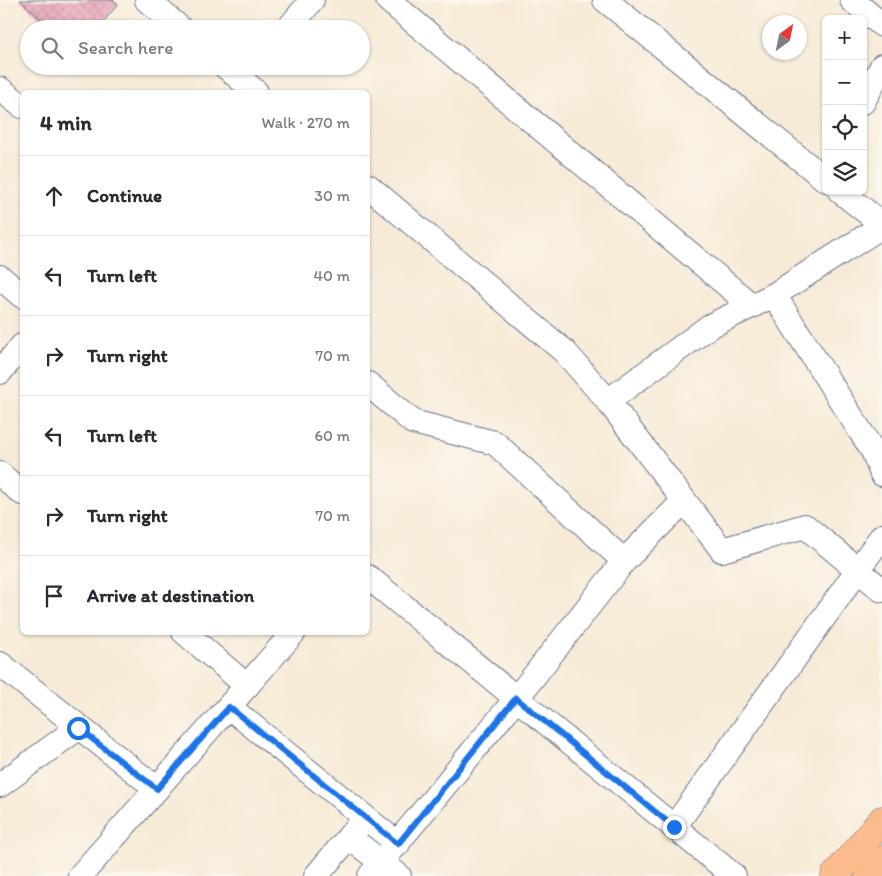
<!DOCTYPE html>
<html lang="en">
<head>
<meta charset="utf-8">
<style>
	body { margin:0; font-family:Itim,sans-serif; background:#f2f2f3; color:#2b2b33 }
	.controls { position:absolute; right:15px; top:15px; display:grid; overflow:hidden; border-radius:8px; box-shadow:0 1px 4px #0004 }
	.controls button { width:45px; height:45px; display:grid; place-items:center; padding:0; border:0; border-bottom:1px solid #e1e1e2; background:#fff; color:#2b2b33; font:25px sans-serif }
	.compass { position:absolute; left:762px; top:15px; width:45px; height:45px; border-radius:50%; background:#fff; box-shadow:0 1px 4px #0004; rotate:33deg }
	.stop { position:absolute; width:15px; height:15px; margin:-11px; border:4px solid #1a73e8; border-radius:50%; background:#fff }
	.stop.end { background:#1a73e8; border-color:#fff; box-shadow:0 1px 5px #0008 }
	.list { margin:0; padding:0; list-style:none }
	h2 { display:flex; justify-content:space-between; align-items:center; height:65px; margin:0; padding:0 20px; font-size:21px }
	h2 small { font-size:16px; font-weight:400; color:#7c7c81 }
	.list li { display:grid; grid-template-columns:32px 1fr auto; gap:15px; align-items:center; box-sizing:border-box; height:80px; padding:0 20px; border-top:1px solid #e1e1e2 }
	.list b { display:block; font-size:19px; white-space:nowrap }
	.list em { font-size:16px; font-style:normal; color:#7c7c81 }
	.icon { flex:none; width:28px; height:28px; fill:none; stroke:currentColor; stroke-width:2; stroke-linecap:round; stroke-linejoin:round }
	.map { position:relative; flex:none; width:882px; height:876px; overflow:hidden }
	.search { position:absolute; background:#fff; box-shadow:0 1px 4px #0004; left:20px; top:20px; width:350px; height:55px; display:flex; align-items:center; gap:12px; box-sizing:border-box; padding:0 18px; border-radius:28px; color:#7c7c81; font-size:19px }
	.panel { position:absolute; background:#fff; box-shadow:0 1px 4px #0004; left:20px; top:90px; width:350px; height:545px; border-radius:8px }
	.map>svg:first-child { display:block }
	.building { fill:url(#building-cross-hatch) }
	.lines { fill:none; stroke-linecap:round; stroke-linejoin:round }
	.minor-casing { stroke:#687088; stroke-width:26 }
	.major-casing { stroke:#687088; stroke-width:29 }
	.minor { stroke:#fff; stroke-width:24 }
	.major { stroke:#fbbb8d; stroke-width:28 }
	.route { stroke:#1a73e8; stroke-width:6 }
</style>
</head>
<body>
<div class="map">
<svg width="882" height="876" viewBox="0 0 882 876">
	<defs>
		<pattern id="building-cross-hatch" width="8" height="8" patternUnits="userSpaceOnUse" patternTransform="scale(1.25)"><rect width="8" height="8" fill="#e9a5b9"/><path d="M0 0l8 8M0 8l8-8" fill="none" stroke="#c78ea1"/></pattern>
	</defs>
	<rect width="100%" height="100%" fill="#fbf7ec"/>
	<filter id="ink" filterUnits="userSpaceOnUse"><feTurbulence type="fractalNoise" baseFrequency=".02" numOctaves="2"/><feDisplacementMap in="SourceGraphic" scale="10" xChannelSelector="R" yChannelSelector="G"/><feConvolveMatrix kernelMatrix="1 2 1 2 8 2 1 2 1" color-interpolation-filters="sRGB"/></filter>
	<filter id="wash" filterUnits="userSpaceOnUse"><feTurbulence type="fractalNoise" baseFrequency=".0096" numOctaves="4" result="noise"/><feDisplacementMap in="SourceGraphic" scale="20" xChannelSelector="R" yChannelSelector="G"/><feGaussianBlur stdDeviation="1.12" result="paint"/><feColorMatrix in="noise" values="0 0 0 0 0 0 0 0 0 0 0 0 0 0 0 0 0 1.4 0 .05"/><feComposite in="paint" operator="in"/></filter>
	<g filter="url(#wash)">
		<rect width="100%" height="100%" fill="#f7ead6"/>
		<g id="blocks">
			<!-- building -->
			<path class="building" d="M 20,0 L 113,0 L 118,4 L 97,29 L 52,29 Z"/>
		</g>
	</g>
	<g filter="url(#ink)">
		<use href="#blocks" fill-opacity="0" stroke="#687088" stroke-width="1"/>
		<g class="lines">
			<!-- minor casing -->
			<g class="minor-casing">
				<g id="minor">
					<path d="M 147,0 L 181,29"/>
					<path d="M 388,0 L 752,306"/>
					<path d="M 605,0 L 826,180"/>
					<path d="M 852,0 L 882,25"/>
					<path d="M 288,29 L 312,0"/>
					<path d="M 225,66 L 256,92"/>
					<path d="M 0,89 L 22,106"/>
					<path d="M 863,102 L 882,66"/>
					<path d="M 368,186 L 565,352 L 608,401 L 722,550 L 805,526 L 882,590"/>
					<path d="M 840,191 L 882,224"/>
					<path d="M 0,277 L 22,296"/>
					<path d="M 774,295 L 873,451 L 882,474"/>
					<path d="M 0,372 L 22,346"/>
					<path d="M 368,384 L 413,422 L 495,443 L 624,561"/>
					<path d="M 608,401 L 710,326 L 774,295 L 882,226"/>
					<path d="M 0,474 L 22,493"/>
					<path d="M 368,577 L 734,876"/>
					<path d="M 184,632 L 247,686"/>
					<path d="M 0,664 L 157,789"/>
					<path d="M 229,707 L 398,844"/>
					<path d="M 0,785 L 78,728"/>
					<path d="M 674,827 L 882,536"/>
					<path d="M 349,837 L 399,876"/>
					<path d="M 80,876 L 294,632"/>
					<path d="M 316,876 L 365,818"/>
					<path d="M 370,876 L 516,699 L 624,561 L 683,502"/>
				</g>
			</g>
			<!-- major casing -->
			<g class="major-casing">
				<g id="major">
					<path d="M 835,876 L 882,820"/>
					<path d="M 869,876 L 882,860"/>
				</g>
			</g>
			<!-- minor -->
			<use href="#minor" class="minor"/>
			<!-- major -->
			<use href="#major" class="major"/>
		</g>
	</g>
	<g class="lines" filter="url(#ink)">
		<!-- route -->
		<path class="route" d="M 78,728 L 157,789 L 229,707 L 398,844 L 516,698 L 674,827"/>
	</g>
</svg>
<div class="controls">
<button>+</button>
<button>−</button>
<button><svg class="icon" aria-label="locate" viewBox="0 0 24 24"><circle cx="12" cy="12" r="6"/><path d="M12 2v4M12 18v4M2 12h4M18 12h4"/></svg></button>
<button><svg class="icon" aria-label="layers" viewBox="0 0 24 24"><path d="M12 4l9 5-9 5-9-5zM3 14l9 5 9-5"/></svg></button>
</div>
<svg class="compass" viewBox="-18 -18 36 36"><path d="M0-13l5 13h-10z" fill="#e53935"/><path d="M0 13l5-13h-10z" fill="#7c7c81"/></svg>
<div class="stop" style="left:78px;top:728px"></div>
<div class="stop end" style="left:674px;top:827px"></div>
<div class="search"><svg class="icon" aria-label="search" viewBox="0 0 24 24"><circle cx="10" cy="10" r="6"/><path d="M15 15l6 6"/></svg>Search here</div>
<section class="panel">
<h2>4 min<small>Walk · 270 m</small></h2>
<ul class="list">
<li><svg class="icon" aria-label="ahead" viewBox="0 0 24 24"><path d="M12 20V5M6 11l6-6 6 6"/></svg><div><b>Continue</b></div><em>30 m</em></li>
<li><svg class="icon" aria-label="left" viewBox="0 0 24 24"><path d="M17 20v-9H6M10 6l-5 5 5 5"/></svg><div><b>Turn left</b></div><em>40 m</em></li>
<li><svg class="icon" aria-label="right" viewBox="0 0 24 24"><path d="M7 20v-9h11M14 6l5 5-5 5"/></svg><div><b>Turn right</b></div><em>70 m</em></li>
<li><svg class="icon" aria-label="left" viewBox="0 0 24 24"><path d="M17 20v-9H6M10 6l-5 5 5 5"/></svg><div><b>Turn left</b></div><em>60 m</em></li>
<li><svg class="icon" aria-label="right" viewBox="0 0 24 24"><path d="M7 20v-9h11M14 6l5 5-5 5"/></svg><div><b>Turn right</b></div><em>70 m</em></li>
<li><svg class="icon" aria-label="arrive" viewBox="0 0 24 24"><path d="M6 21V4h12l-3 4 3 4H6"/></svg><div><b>Arrive at destination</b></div></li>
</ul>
</section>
</div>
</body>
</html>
